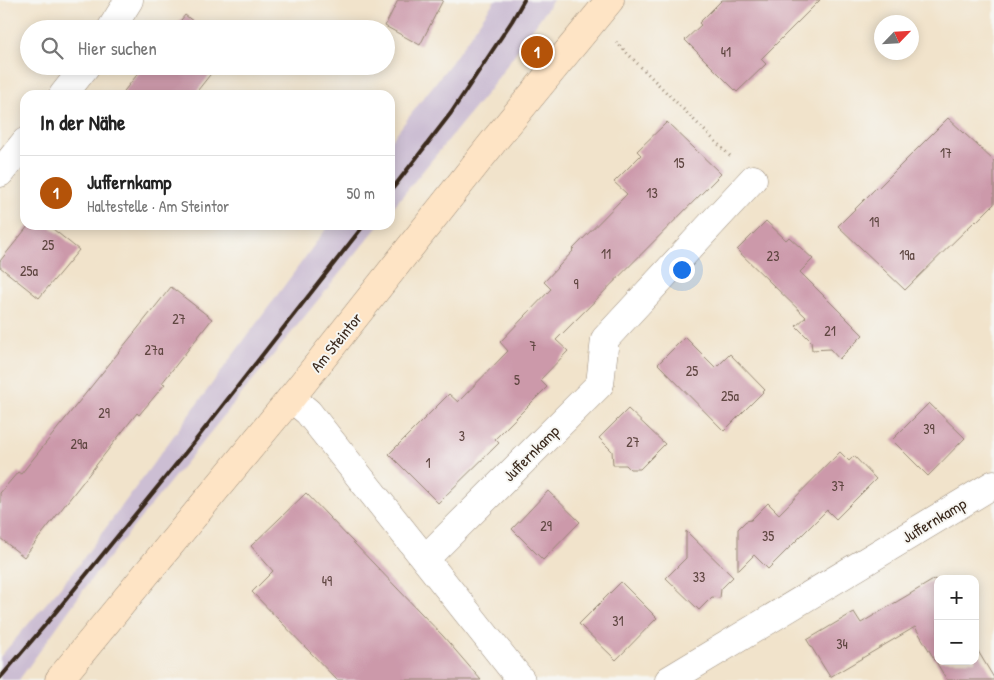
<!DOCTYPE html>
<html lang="de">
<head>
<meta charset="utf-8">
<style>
	body { margin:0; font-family:"Patrick Hand",sans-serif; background:#f6f6f6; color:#222 }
	.controls { position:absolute; right:15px; bottom:15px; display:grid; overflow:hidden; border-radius:10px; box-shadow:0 2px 12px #0003 }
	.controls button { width:45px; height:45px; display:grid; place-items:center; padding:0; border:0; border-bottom:1px solid #e0e0e0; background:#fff; color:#222; font:25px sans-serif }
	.compass { position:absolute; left:874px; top:15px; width:45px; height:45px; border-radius:50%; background:#fff; box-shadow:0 2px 12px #0003; rotate:65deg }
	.you { position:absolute; left:681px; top:269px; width:18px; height:18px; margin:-12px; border:4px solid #fff; border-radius:50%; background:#1a73e8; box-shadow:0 0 0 8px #1a73e833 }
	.badge { display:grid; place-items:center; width:32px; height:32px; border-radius:50%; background:#b45309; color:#fff; font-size:16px; font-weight:700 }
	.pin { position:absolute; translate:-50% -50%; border:2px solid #fff; box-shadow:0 1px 5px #0006 }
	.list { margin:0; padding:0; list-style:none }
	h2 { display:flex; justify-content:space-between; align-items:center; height:65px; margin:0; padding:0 20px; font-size:21px }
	h2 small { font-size:16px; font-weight:400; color:#767676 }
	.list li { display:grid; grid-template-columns:32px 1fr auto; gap:15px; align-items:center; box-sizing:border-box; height:75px; padding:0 20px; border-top:1px solid #e0e0e0 }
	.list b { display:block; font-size:19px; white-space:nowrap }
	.list p { margin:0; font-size:16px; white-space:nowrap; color:#767676 }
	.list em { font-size:16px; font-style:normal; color:#767676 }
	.icon { flex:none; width:28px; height:28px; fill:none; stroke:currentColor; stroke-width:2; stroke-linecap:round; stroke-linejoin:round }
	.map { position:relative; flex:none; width:994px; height:680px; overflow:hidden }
	.search { position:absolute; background:#fff; box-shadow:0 2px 12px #0003; left:20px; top:20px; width:375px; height:55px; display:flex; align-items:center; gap:12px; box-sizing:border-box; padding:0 18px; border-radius:28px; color:#767676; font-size:19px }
	.panel { position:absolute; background:#fff; box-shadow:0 2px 12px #0003; left:20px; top:90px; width:375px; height:140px; border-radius:15px }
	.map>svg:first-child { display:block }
	.industrial { fill:#ccbed3 }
	.building { fill:#c9a }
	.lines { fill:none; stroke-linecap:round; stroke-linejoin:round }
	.street-casing { stroke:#968674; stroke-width:29 }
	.secondary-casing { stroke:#968674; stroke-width:29 }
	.path { stroke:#968674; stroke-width:3; stroke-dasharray:1 4; stroke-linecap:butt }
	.street { stroke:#fff; stroke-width:28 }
	.secondary { stroke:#fee4c5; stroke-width:28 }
	.rail { stroke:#3b2a1e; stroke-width:4 }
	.labels { text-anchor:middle; stroke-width:4; stroke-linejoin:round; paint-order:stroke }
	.number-label { font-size:14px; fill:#5f4641 }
	.street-label { font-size:16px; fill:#3b2a1e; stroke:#f6f6f2 }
</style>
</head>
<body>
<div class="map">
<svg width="994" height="680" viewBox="0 0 994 680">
	<rect width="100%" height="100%" fill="#f6f6f2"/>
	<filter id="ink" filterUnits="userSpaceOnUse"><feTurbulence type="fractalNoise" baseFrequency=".02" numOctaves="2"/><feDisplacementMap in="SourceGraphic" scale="10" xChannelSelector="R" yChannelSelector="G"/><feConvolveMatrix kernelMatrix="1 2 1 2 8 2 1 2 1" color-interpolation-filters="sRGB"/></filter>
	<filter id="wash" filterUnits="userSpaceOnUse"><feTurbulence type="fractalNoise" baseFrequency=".0096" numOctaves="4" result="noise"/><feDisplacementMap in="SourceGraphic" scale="20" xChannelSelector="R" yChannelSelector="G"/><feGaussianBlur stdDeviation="1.12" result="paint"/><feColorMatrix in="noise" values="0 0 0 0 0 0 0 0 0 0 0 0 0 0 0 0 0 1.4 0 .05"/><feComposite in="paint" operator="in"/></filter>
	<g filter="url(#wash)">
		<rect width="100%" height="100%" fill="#f1e3cb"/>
		<!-- industrial -->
		<g class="industrial">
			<path d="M 495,0 L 553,0 L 490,89 L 390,211 L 390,142 L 421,101 L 451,63 Z"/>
			<path d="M 329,225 L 379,225 L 92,578 L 19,680 L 0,680 L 0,657 L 74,571 Z"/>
		</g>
		<g id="blocks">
			<!-- building -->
			<g class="building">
				<path d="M 398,0 L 443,0 L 420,45 L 385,26 Z"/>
				<path d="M 722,0 L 820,0 L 761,59 L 766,64 L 737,92 L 685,40 L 701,25 L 699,23 Z"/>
				<path d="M 185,15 L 203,29 L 174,29 Z"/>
				<path d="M 144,66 L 217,66 L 194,95 L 121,95 Z"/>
				<path d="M 948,118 L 994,161 L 994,204 L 977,221 L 976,220 L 905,290 L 838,226 L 877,187 L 878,188 Z"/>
				<path d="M 667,122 L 721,174 L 556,340 L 568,351 L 540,380 L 547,387 L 495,439 L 499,443 L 438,503 L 389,454 L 449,394 L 458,402 L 508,351 L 500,342 L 551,289 L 544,282 L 573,251 L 572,250 L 627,194 L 614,182 L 641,155 L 637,151 Z"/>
				<path d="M 766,221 L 786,240 L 789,237 L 813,259 L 800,272 L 863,335 L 839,359 L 830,349 L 812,350 L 811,341 L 796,326 L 806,317 L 737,250 Z"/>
				<path d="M 29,225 L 48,225 L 79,250 L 39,298 L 0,267 L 0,261 Z"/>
				<path d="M 171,287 L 212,319 L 162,383 L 165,384 L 139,415 L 137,413 L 24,557 L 0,538 L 0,493 L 18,472 L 21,474 Z"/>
				<path d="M 685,337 L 716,368 L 730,354 L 765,390 L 724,431 L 658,364 Z"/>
				<path d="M 929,403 L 965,438 L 928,476 L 892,440 Z"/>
				<path d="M 628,409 L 665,444 L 640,469 L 630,469 L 626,465 L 613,465 L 612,451 L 599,438 Z"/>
				<path d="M 840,452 L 849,461 L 854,456 L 876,479 L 836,519 L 827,510 L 768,569 L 754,555 L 738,571 L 738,529 L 746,521 L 751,520 L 768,503 L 779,514 Z"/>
				<path d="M 548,491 L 580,522 L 543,560 L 512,529 Z"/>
				<path d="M 306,493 L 443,636 L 481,680 L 337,680 L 252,592 L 273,571 L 251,546 Z"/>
				<path d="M 686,531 L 733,577 L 721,589 L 720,598 L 712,597 L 699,610 L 666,578 L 686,558 Z"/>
				<path d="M 935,579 L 938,584 L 938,661 L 975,661 L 975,646 L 994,678 L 994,680 L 947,680 L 915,627 L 830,677 L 807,640 L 854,612 L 861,623 Z"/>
				<path d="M 621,582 L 657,618 L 616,660 L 579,624 Z"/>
			</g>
		</g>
	</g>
	<g filter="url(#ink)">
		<use href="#blocks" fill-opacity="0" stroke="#968674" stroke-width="1"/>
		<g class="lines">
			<!-- street casing -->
			<g class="street-casing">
				<g id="street">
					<path d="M 111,29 L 129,0"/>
					<path d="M 63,95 L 86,66"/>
					<path d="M 0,173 L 25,142"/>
					<path d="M 291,398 L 308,412 L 521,680"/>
					<path d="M 425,559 L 600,384 L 605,339 L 753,179"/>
					<path d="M 669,680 L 994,484"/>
				</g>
			</g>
			<!-- secondary casing -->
			<g class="secondary-casing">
				<path id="secondary" d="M 59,680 L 291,398 L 494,141 L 610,0"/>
			</g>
			<!-- path -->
			<path class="path" d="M 616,42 L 732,158"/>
			<!-- street -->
			<use href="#street" class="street"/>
			<!-- secondary -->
			<use href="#secondary" class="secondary"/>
			<!-- rail -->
			<g class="rail">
				<path d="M 390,192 L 451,113 L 512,21 L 524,0"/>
				<path d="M 0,678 L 46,624 L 195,441 L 364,225"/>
			</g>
		</g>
	</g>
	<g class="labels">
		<!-- number labels -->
		<g class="number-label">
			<text x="726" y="57">41</text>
			<text x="946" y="158">17</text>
			<text x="679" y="168">15</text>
			<text x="652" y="198">13</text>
			<text x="874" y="227">19</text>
			<text x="48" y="250">25</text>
			<text x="606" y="259">11</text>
			<text x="907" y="260">19a</text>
			<text x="773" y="261">23</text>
			<text x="29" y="276">25a</text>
			<text x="576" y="289">9</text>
			<text x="179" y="324">27</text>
			<text x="830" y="336">21</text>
			<text x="533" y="351">7</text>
			<text x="154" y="355">27a</text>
			<text x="692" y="376">25</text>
			<text x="517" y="385">5</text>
			<text x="730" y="401">25a</text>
			<text x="104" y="418">29</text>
			<text x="929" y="434">39</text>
			<text x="462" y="441">3</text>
			<text x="633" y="447">27</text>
			<text x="79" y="449">29a</text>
			<text x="428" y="468">1</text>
			<text x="838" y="491">37</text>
			<text x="546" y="531">29</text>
			<text x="768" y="541">35</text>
			<text x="699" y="582">33</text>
			<text x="327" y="586">49</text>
			<text x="618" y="626">31</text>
			<text x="842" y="649">34</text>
		</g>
		<!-- street labels -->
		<g class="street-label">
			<text transform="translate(336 342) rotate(-51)" y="6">Am Steintor</text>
			<text transform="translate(531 453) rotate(-45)" y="6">Juffernkamp</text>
			<text transform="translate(934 520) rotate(-31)" y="6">Juffernkamp</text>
		</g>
	</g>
</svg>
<div class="controls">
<button>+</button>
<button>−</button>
</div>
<svg class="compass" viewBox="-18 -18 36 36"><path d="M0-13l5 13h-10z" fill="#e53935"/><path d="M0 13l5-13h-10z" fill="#767676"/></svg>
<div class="you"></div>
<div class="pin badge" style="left:537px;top:52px">1</div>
<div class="search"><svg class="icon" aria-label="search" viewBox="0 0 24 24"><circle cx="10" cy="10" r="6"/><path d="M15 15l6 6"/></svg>Hier suchen</div>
<section class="panel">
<h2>In der Nähe<small></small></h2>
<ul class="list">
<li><span class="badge">1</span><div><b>Juffernkamp</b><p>Haltestelle · Am Steintor</p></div><em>50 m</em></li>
</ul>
</section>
</div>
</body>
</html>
